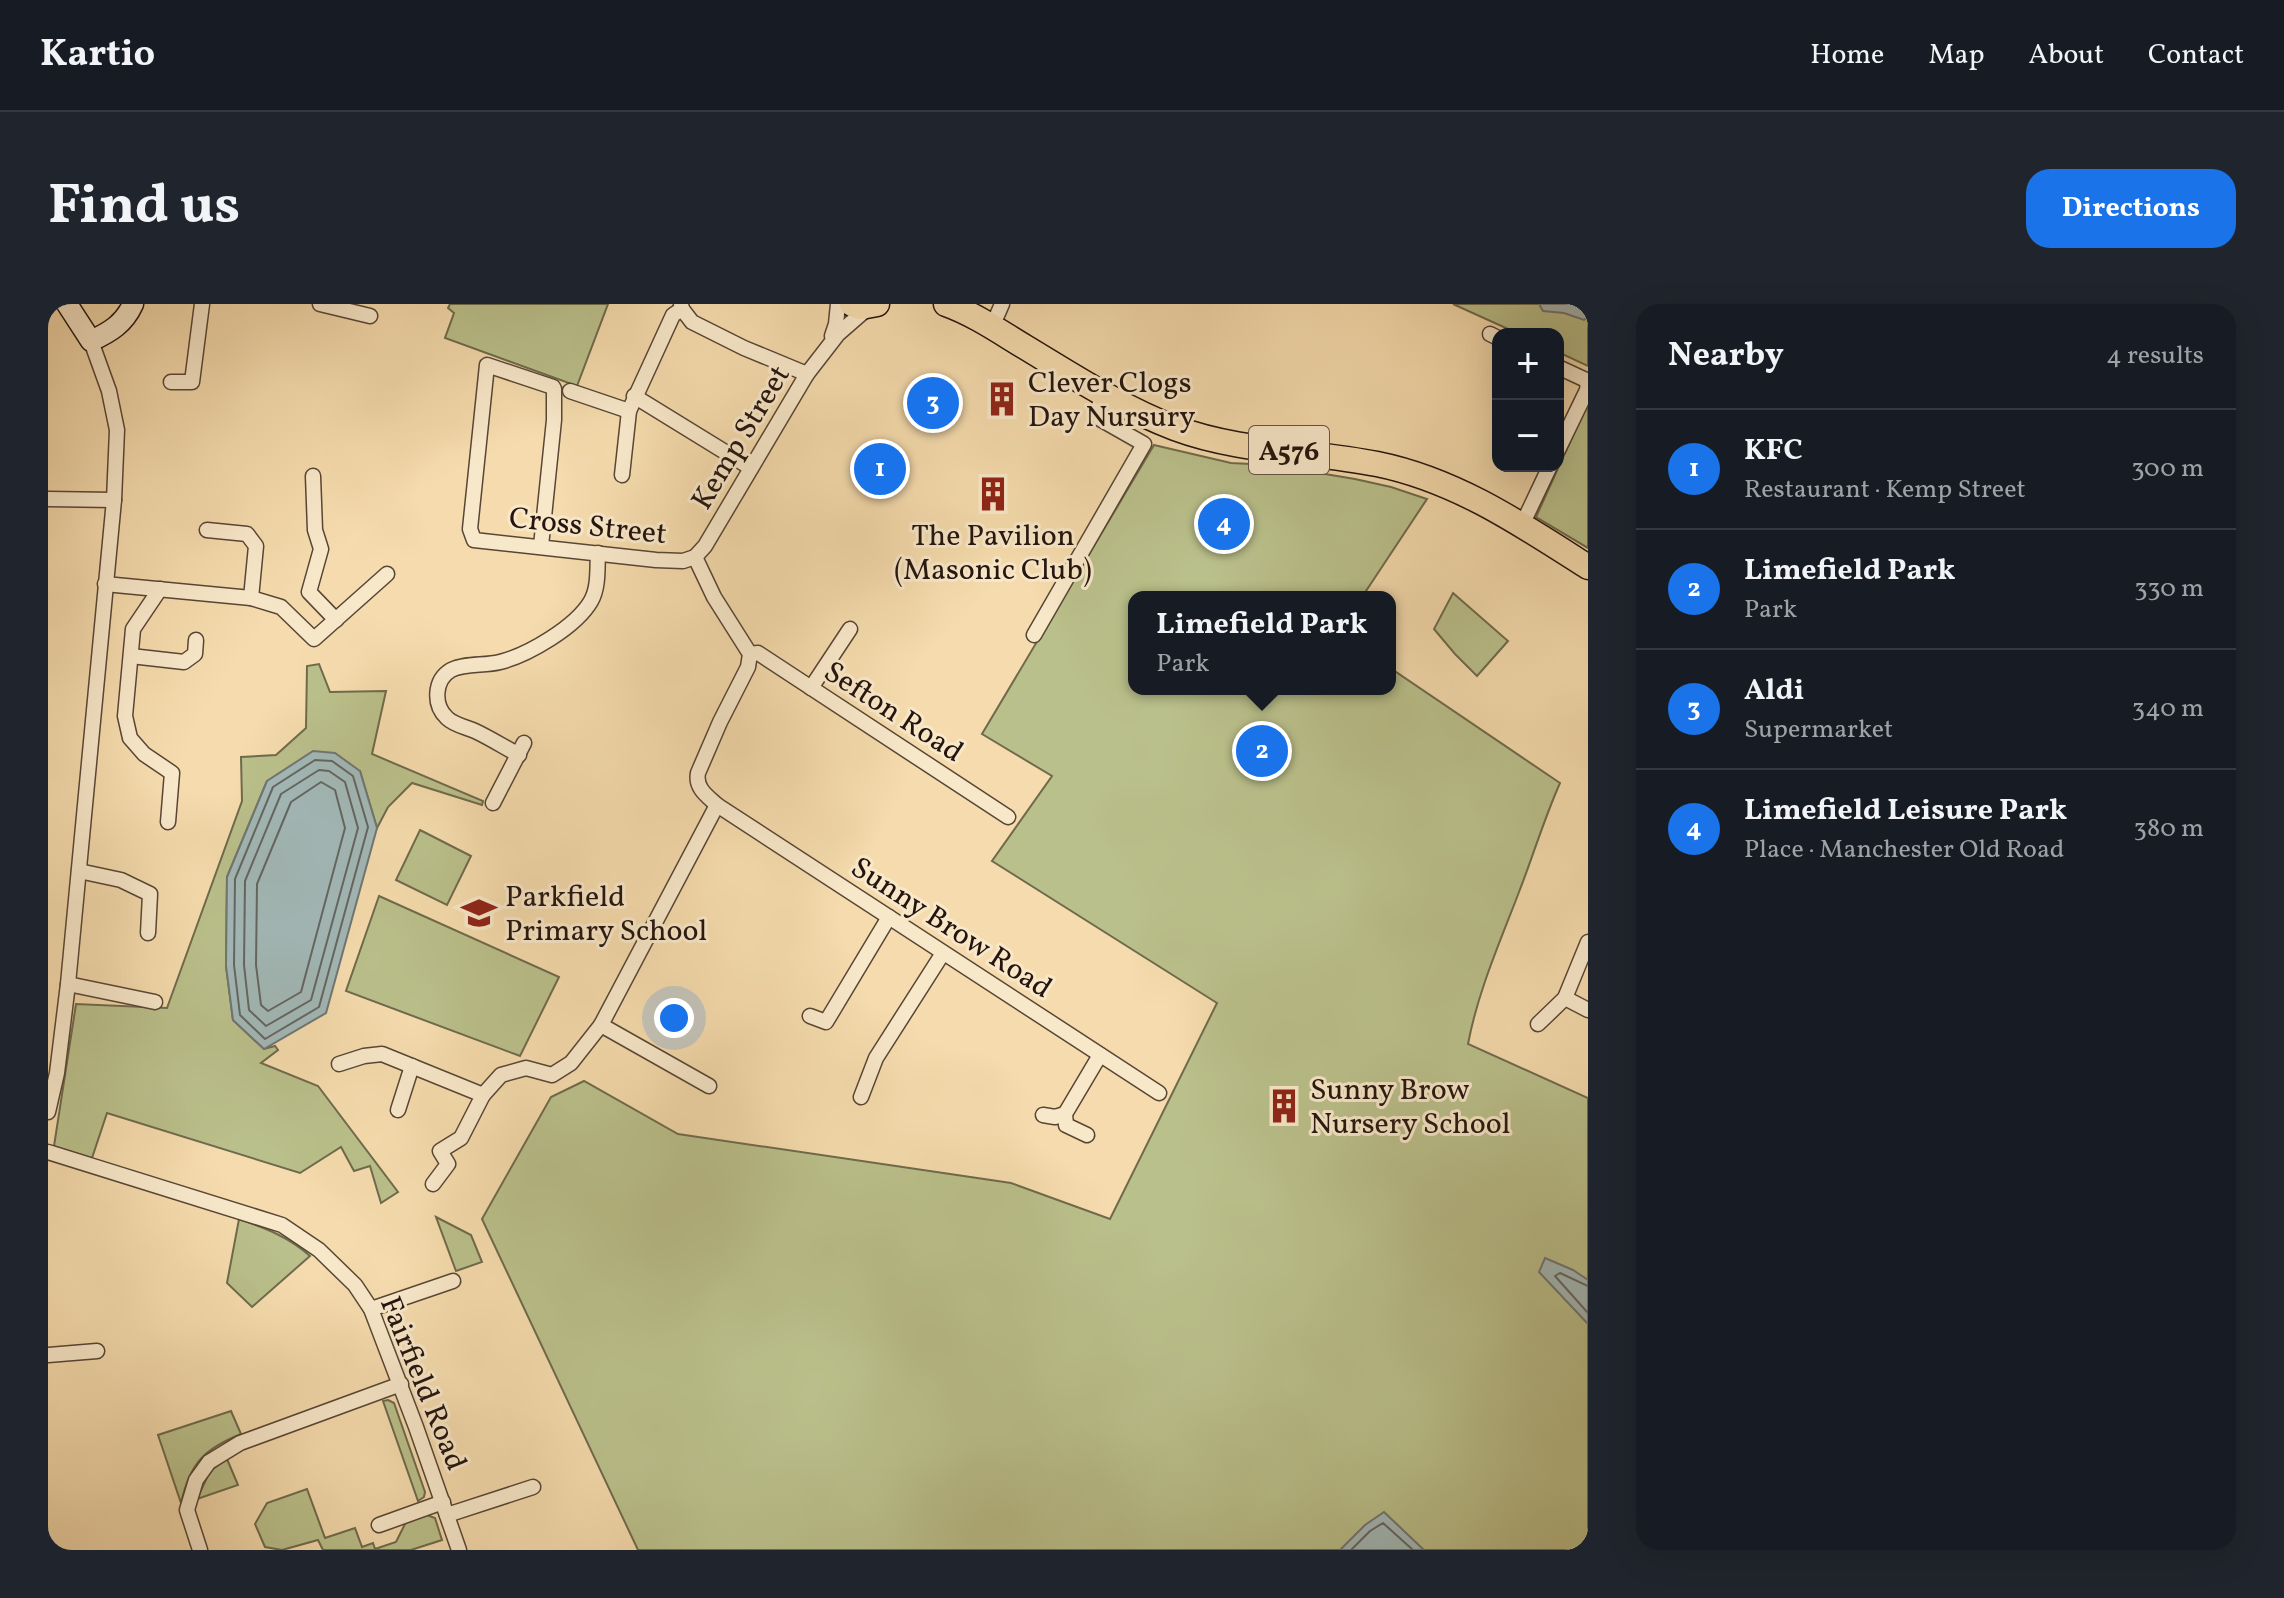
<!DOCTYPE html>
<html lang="en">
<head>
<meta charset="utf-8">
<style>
	body { margin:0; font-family:Vollkorn,serif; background:#20242c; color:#f1f3f6 }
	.controls { position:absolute; right:24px; top:24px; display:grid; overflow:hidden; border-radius:16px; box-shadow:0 8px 32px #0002 }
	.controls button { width:72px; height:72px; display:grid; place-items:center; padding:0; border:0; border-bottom:2px solid #363941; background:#171b24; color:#f1f3f6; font:40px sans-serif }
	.you { position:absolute; left:626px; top:714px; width:28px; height:28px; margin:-20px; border:6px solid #fff; border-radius:50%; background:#1a73e8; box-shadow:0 0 0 12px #1a73e833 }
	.badge { display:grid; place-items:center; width:52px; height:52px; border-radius:50%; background:#1a73e8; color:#fff; font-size:26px; font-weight:700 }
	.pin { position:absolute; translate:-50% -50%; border:4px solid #fff; box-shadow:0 2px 8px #0006 }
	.popup { position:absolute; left:1080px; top:287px; width:268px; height:104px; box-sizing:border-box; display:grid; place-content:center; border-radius:16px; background:#171b24; filter:drop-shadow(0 2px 6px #0005); font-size:26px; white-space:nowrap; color:#9ea1a6 }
	.popup b { font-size:30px; color:#f1f3f6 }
	.popup::after { content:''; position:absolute; left:50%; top:100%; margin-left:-16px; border:16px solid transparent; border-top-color:#171b24 }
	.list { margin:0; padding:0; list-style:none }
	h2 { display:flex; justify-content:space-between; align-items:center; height:104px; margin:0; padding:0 32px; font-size:34px }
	h2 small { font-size:26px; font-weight:400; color:#9ea1a6 }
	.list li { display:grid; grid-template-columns:52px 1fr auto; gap:24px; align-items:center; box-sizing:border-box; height:120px; padding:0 32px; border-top:2px solid #363941 }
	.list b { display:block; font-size:30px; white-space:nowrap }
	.list p { margin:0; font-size:26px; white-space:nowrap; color:#9ea1a6 }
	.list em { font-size:26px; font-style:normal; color:#9ea1a6 }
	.map { position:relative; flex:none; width:1540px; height:1246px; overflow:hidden; border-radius:24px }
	header { display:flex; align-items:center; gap:48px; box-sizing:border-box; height:112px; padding:0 40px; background:#171b24; border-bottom:2px solid #363941 }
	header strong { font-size:38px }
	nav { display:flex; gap:44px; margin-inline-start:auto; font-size:28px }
	.intro { display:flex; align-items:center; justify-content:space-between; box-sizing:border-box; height:192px; padding:0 48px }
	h1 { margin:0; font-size:56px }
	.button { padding:20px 36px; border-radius:24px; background:#1a73e8; color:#fff; font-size:28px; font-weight:700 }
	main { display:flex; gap:48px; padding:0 48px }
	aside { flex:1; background:#171b24; border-radius:24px; box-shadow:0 8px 32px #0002 }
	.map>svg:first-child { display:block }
	.green { fill:#bac08b; stroke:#6f6a4c; stroke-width:2 }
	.water { fill:#a2b8b7; stroke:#707673; stroke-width:2 }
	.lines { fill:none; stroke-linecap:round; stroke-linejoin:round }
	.shore { stroke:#636662; stroke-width:2 }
	.street-casing { stroke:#584635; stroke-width:17 }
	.secondary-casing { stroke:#24140d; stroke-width:23 }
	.primary-casing { stroke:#24140d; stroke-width:27 }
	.street { stroke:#f8e8ca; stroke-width:14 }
	.secondary { stroke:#f8e8ca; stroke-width:20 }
	.primary { stroke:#f5dbad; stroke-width:24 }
	.labels { text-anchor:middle; stroke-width:6; stroke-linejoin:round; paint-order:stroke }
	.shield { fill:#f8e8ca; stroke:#645446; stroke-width:2 }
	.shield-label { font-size:28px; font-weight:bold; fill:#24140d }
	.poi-label { font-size:30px; fill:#24140d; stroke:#f8e8ca; text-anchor:start }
	.street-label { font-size:30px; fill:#24140d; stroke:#f8e8ca }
</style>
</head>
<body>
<header>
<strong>Kartio</strong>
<nav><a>Home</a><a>Map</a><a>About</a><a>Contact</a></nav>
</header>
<div class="intro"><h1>Find us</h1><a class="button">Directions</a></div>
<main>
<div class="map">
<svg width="1540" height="1246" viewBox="0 0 1540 1246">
	<rect width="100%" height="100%" fill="#f5dbad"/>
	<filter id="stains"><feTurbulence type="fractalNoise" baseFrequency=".0025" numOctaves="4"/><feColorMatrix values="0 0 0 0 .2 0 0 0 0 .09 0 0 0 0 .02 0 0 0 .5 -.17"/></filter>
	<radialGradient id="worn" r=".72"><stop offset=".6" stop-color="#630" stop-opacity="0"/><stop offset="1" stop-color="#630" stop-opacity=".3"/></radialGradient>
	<!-- green -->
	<g class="green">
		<path d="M 402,0 L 560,0 L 529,82 L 397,34 L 406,9 L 400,4 Z"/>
		<path d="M 1405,0 L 1540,0 L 1540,62 L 1510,48 L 1510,30 L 1471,30 Z"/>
		<path d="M 1540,98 L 1540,244 L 1488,213 Z"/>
		<path d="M 1106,141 L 1183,159 L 1223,161 L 1307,175 L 1343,183 L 1379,195 L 1314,293 L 1086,293 L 1086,385 L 1342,385 L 1342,364 L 1512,479 C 1496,515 1485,552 1471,588 C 1452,638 1430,687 1420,740 L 1540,794 L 1540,1246 L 590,1246 L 434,915 L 503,793 L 536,777 L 630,830 L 963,879 L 1062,915 L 1169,699 L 944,557 L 1004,472 L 934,430 Z"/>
		<path d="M 1405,289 L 1460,337 L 1429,372 L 1407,350 L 1386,325 Z"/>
		<path d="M 271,360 L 282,388 L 338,387 L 324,450 L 435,497 L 434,501 L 364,479 L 340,503 L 329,524 L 312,467 L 219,477 L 179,573 L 178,662 L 185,716 L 216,745 L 227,742 L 230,746 L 213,759 L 270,782 L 350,888 L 333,899 L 322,862 L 306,867 L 293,843 L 252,869 L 59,809 L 44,854 L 6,842 L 28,700 L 119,704 L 194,497 L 193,453 L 228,451 L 258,424 L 259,362 Z"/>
		<path d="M 372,526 L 423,552 L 399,601 L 348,576 Z"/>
		<path d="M 331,592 L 511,673 L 472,752 L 298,687 Z"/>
		<path d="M 388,913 L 423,931 L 434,958 L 408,967 Z"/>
		<path d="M 191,915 C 217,924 241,933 262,952 L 204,1003 L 179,979 Z"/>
		<path d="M 340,1096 L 346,1099 L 377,1188 L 376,1193 L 370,1197 L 335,1097 Z"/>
		<path d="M 183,1107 L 193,1130 C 156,1145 142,1159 133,1199 L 110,1131 Z"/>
		<path d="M 179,1155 L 190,1181 L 149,1195 L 162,1167 Z"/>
		<path d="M 259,1185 L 277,1234 L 307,1224 L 314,1243 L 325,1239 L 327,1245 L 348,1238 L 358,1218 L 379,1211 L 387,1214 L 394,1236 L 363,1246 L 275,1246 L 270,1236 L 234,1246 L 217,1243 L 207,1220 L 219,1199 Z"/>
	</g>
	<!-- water -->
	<g class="water">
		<path d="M 1491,0 L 1540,0 L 1540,13 L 1536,16 L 1516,9 L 1495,7 Z"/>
		<path d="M 265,447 L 287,449 L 312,467 L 329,524 L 278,709 L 216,745 L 185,716 L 178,662 L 179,573 L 219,477 Z"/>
		<path d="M 1497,954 L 1525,966 L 1540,976 L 1540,1020 L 1491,968 Z"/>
		<path d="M 1336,1208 L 1376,1246 L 1292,1246 L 1317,1221 Z"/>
	</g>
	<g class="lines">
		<!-- shore -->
		<g class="shore">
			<path d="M 267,456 L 284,457 L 305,472 L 320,523 L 271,703 L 217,735 L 192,711 L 186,661 L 187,575 L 225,483 Z"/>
			<path d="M 271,466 L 281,467 L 297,478 L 310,524 L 263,696 L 218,722 L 201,706 L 196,661 L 197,577 L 233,490 Z"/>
			<path d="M 273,478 L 287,486 L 297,524 L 253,688 L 220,707 L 213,701 L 208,661 L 209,580 L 243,498 Z"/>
			<path d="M 1540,982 L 1512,969 L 1507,972 L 1540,1009"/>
			<path d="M 1303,1246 L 1322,1227 L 1335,1219 L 1365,1246"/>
		</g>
		<!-- street casing -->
		<g class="street-casing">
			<g id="street">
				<path d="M 272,0 L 322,12"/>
				<path d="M 633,0 L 634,5 L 644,18 L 696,44 L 759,70"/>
				<path d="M 944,23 L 954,0"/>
				<path d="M 1442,30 L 1450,34"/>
				<path d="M 784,32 L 788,20 L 790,0"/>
				<path d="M 1510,63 L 1540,77 L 1539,86 L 1510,146"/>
				<path d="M 123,78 L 144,78 L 154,0"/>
				<path d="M 522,87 L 581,107"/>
				<path d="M 586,92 L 703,164"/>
				<path d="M 574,171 L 581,107 L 625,11 L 634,5"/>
				<path d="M 265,172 L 267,226 L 273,245 L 261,288 L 288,316"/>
				<path d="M 0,195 L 66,196"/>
				<path d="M 1474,221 L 1502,162"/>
				<path d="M 159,226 L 199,230 L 208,242 L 203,294"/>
				<path d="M 493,242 L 506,116 L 506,85 L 505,83 L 439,61 L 422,225 L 426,236 L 608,256 L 635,257 L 647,253"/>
				<path d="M 647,253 L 666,293 L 702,350 L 700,363 L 672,418 L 650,469 C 647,484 659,492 669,501 L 1111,789"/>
				<path d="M 647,253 L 657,242 L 759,70 L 790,30 L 821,3"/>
				<path d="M 57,280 L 203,294 L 233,303 L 266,335 L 339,270"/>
				<path d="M 112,285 L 85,325 L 77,412 L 82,434 L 96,450 L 124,469 L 120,518"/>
				<path d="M 986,331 L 1096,140 L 1052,115 L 1049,106 L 1057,90"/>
				<path d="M 702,350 L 710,349 L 960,513"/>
				<path d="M 83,352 L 136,358 L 147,350 L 148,336"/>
				<path d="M 763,384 L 802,325"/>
				<path d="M 471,451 C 456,443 442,434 427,427 C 418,423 406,421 399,414 C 385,401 386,376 403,366 C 417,359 437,362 452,358 C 480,351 528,323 543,297 C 551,283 549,264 550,249"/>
				<path d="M 445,499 L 476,439"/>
				<path d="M 31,567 L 73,576 L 102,590 L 100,629"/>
				<path d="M 20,680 L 107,698"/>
				<path d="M 1517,694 L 1540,706"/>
				<path d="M 762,712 L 778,718 L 841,613"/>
				<path d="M 1490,720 L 1517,694 L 1540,638"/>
				<path d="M 553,721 L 661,782"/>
				<path d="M 291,760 L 316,752 L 334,750 L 435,791"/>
				<path d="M 813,793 L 828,754 L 895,649"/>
				<path d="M 350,806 L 364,762"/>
				<path d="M 0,808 L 9,769 L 20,680 L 66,196 L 69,126 L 61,87 L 43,37"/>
				<path d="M 995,811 L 1007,813 L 1017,810"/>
				<path d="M 1039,831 L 1018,821 L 1017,810 L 1052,751"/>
				<path d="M 0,848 L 234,921 L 271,946 L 307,981 L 323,1005 L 368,1123 L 411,1246"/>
				<path d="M 385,880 L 400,860 L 392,847 L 413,834 L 435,791 L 453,771 L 478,764 L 504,771 L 523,759 L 553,721 L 669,501"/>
				<path d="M 323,1005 L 405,977"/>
				<path d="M 0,1051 L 49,1047"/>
				<path d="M 399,1211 L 485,1183"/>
				<path d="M 331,1221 L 395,1198"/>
				<path d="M 152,1246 L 139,1206 L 148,1176 L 161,1158 L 192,1139 L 353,1080"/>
			</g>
		</g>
		<!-- secondary casing -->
		<g class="secondary-casing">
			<path id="secondary" d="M 19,0 L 43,37 C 62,28 76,20 85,0"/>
		</g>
		<!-- primary casing -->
		<g class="primary-casing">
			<g id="primary">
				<path d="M 804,0 L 813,3 L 829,0"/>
				<path d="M 898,0 C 926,10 952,28 977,43 C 1025,72 1074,104 1127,124 C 1191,148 1263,147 1329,160 C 1408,176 1473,220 1540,263"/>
			</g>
		</g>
		<!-- street -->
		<use href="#street" class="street"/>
		<!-- secondary -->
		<use href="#secondary" class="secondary"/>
		<!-- primary -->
		<use href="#primary" class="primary"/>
	</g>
	<!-- icons -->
	<defs>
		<g id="building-bare" transform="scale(2.76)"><path d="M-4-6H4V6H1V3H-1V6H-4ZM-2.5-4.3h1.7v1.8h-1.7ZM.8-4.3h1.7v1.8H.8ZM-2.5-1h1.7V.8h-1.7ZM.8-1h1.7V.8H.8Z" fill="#8f2418" stroke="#f8e8ca" stroke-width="2.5" paint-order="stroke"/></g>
		<g id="school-bare" transform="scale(2.76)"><path d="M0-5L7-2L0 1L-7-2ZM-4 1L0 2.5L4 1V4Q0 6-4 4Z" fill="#8f2418" stroke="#f8e8ca" stroke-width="2.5" paint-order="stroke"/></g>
	</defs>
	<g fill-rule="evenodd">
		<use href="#building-bare" x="954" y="95"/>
		<use href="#building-bare" x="945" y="190"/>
		<use href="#school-bare" x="431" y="609"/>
		<use href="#building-bare" x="1236" y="802"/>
	</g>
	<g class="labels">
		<!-- shield labels -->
		<rect class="shield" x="1201" y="122" width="80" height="48" rx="6"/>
		<g class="shield-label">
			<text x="1241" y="156">A576</text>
		</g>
		<!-- poi labels -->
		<g class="poi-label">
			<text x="980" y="88">Clever Clogs<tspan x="980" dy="34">Day Nursury</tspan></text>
			<text x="945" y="241" text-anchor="middle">The Pavilion<tspan x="945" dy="34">(Masonic Club)</tspan></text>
			<text x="457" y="602">Parkfield<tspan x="457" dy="34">Primary School</tspan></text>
			<text x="1262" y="795">Sunny Brow<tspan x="1262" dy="34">Nursery School</tspan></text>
		</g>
		<!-- street labels -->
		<g class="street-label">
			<text transform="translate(692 133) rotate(-59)" y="10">Kemp Street</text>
			<text transform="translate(540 221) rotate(6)" y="10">Cross Street</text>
			<text transform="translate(846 407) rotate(33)" y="10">Sefton Road</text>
			<text transform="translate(904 623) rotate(33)" y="10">Sunny Brow Road</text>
			<text transform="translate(376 1079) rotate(68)" y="10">Fairfield Road</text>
		</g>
	</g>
	<rect width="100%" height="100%" filter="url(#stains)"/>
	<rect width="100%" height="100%" fill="url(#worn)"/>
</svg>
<div class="controls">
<button>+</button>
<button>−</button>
</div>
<div class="you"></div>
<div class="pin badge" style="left:832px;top:165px">1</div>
<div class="pin badge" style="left:1214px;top:447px">2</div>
<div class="popup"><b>Limefield Park</b>Park</div>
<div class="pin badge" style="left:885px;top:99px">3</div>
<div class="pin badge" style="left:1176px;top:220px">4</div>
</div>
<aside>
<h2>Nearby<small>4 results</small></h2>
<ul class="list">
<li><span class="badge">1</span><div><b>KFC</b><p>Restaurant · Kemp Street</p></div><em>300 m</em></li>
<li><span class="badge">2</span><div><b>Limefield Park</b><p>Park</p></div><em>330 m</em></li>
<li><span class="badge">3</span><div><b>Aldi</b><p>Supermarket</p></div><em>340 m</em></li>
<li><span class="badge">4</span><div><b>Limefield Leisure Park</b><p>Place · Manchester Old Road</p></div><em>380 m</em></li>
</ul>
</aside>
</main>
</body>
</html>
